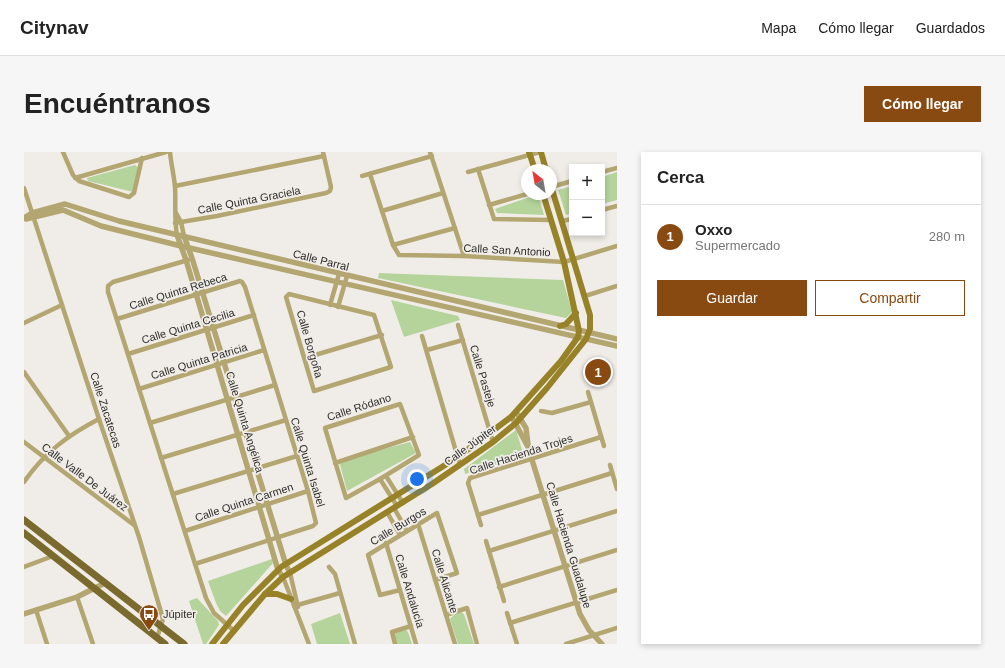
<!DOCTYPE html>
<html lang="es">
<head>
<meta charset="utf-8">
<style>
	body { margin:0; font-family:Arial,sans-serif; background:#f6f6f6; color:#222 }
	.controls { position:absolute; right:12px; top:12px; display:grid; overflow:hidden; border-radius:0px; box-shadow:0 2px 6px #0003 }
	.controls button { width:36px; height:36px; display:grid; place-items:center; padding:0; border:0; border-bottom:1px solid #e0e0e0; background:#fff; color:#222; font:20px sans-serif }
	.compass { position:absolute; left:497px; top:12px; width:36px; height:36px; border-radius:50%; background:#fff; box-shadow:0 2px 6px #0003; rotate:329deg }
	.you { position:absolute; left:393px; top:327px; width:14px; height:14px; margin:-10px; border:3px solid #fff; border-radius:50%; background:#1a73e8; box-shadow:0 0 0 6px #1a73e833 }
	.badge { display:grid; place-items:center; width:26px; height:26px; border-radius:50%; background:#894a11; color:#fff; font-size:13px; font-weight:700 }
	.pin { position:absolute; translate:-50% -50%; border:2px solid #fff; box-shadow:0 1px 4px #0006 }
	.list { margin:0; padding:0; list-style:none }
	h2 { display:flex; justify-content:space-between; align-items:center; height:52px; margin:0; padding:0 16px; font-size:17px }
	h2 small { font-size:13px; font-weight:400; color:#767676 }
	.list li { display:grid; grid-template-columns:26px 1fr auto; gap:12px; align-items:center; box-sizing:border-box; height:64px; padding:0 16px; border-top:1px solid #e0e0e0 }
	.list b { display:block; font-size:15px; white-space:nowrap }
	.list p { margin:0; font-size:13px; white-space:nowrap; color:#767676 }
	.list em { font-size:13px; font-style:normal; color:#767676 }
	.actions { display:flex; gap:8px; padding:12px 16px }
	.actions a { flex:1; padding:9px 0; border:1px solid #894a11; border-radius:0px; text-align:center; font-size:14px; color:#894a11 }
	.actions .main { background:#894a11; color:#fff }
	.map { position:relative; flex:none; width:593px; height:492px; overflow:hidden; border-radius:0px }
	header { display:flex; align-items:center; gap:24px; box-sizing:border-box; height:56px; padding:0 20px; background:#fff; border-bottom:1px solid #e0e0e0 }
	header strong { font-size:19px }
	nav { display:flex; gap:22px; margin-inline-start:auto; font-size:14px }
	.intro { display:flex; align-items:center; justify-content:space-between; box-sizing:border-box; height:96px; padding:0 24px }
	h1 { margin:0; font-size:28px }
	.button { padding:10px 18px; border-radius:0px; background:#894a11; color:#fff; font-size:14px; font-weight:700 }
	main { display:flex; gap:24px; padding:0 24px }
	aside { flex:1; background:#fff; border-radius:0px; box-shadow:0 2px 6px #0003 }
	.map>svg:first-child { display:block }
	.green { fill:#b4d49b }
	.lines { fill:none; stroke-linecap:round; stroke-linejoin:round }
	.minor { stroke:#b4a671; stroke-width:4.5 }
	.tertiary { stroke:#b4a671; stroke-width:5.5 }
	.secondary { stroke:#988228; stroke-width:6 }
	.primary { stroke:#7a6a2d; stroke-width:7 }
	.labels { text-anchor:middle; stroke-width:3.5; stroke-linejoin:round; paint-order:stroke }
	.street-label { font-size:11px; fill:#2e2d2b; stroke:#f0ede8 }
	.poi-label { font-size:11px; fill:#2e2d2b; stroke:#f0ede8; text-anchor:start }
</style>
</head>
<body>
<header>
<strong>Citynav</strong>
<nav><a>Mapa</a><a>Cómo llegar</a><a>Guardados</a></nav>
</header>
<div class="intro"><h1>Encuéntranos</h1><a class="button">Cómo llegar</a></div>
<main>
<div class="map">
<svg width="593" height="492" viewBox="0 0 593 492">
	<rect width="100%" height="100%" fill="#f0ede8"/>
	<!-- green -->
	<g class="green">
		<path d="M 111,13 L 114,15 L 109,40 L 64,29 L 63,26 Z"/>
		<path d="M 593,20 L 593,48 L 578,52 L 578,25 Z"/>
		<path d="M 548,34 L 548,61 L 542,63 L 534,38 Z"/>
		<path d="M 514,42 L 520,63 L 473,61 L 471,57 Z"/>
		<path d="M 355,121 L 539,128 L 548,160 L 542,166 L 354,126 Z"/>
		<path d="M 367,148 L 434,164 L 436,168 L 380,185 Z"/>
		<path d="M 492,278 L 500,304 L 441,322 L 440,317 Z"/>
		<path d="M 386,290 L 392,301 L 323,339 L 315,309 Z"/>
		<path d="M 248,407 L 249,411 L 202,464 L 196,459 L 192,451 L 184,429 Z"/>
		<path d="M 173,446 L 194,469 L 195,473 L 182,492 L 179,492 L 165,449 Z"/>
		<path d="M 437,460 L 440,462 L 450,492 L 434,492 L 426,467 L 430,463 Z"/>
		<path d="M 316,461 L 326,492 L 293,492 L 287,472 Z"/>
		<path d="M 381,477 L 384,480 L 388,492 L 373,492 L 370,482 Z"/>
	</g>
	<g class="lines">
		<!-- minor -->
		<g class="minor">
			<path d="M 39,0 L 49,23 L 55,29 L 105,45 L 110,41 L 118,6"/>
			<path d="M 146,0 C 147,12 150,23 151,35 C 152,51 150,67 153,83"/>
			<path d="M 406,0 L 440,104"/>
			<path d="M 454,17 L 470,67 L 527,68"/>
			<path d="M 444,20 L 516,0"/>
			<path d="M 578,20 L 593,16"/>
			<path d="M 346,22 L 369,93 L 375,103 L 440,104 L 540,110 L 593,94"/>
			<path d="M 338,24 L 408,4"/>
			<path d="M 51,26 L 142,0"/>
			<path d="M 151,34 L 300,4"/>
			<path d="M 527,35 L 548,29"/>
			<path d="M 0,36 L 75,267 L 115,385 L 139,467 L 133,486"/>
			<path d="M 465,53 L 503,42"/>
			<path d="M 578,58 L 593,54"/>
			<path d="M 358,59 L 419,41"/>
			<path d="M 152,61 L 157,70 L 160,84"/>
			<path d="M 538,69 L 548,67"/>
			<path d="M 151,71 L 193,64 L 302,41 L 306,39 L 307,35 L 299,0"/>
			<path d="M 369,93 L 431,76"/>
			<path d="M 164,108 L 89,130 L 84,134 L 84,140 L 182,446 L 190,461 L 209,478"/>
			<path d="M 265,142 L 350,163 L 367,215 L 290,239 L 262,145 Z"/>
			<path d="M 561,144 L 593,134"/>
			<path d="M 306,153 L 315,122"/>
			<path d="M 314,155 L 323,124"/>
			<path d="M 93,167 L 216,129 L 218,130 L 221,135 L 284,339 L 292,371 L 289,374 L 171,412"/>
			<path d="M 0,171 L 38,153"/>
			<path d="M 434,173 L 469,290"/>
			<path d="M 398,184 L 436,313"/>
			<path d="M 403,198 L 439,188"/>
			<path d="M 104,202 L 230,163"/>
			<path d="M 281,206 L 358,183"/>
			<path d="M 0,220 L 45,284"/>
			<path d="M 115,237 L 240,198"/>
			<path d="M 564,240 L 580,294"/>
			<path d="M 376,252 L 395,303 L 356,327 L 322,346 L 301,276 Z"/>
			<path d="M 517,259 L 528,261 L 567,250"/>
			<path d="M 126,271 L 251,233"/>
			<path d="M 0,290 L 110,373"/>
			<path d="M 137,306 L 262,268"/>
			<path d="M 311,311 L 389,285"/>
			<path d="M 586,313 L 593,337"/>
			<path d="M 362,324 L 379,351"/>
			<path d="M 356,327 L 373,354"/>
			<path d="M 0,330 C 20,301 44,283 75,267"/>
			<path d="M 149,342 L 273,304"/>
			<path d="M 370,356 L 383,379"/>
			<path d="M 363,360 L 376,383"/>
			<path d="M 454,363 L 588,321"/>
			<path d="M 394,372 L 431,492"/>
			<path d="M 457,373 L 444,331 L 446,326 L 577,285"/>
			<path d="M 161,379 L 284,339"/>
			<path d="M 462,389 L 480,449"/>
			<path d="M 362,391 L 392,492"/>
			<path d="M 465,399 L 593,359"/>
			<path d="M 0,415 L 29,404"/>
			<path d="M 305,415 L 311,422 L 331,492"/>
			<path d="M 266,421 L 274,455"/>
			<path d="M 259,425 L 285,492"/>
			<path d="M 475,435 L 593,398"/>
			<path d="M 376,438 L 356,443 L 344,403 L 413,361 L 433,421 L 411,428"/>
			<path d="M 53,445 L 69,492"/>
			<path d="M 270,454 L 316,441"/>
			<path d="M 12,458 L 23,492"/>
			<path d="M 483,461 L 493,492"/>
			<path d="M 422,463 L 443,456 L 453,492"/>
			<path d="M 486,471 L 593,438"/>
			<path d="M 371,492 L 368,480 L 387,474"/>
			<path d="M 542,492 L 593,476"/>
		</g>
		<!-- tertiary -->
		<g class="tertiary">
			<path d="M 0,66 L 8,61 L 41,52 L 95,69 L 593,187"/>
			<path d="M 2,67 L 39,58 L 77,74 L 157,94 L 593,194"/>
			<path d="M 153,83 L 162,108 L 254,418 L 259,425"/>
			<path d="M 160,84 L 168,106 L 262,413 L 266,421"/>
			<path d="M 492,260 L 502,276 L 504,292"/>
			<path d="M 489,267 L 504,295 L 556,462 L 565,478 L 578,492"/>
			<path d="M 0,462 L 53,445 L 81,431"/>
		</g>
		<!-- secondary -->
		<g class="secondary">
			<path d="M 505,0 L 511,18"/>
			<path d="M 517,0 L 522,18"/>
			<path d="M 536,174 L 542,172 L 552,161"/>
			<path d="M 241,442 L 253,442 L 267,447"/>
			<path d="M 188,492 L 219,453 L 257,415 L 434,305 L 487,265 L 537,209 L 554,185 L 555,179 L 540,110 L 519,42"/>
			<path d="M 199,492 L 241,442 L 259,425 L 408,332 L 469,290 L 492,271 L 523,236 L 562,187 L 566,177 L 566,163 L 527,34"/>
		</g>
		<!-- primary -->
		<g class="primary">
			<path d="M 0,368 L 160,492"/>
			<path d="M 0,381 L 141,492"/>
		</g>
	</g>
	<!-- icons -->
	<defs>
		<g id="bus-pin" transform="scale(1)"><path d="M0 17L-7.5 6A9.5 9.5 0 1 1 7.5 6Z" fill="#894a11" stroke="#f0ede8"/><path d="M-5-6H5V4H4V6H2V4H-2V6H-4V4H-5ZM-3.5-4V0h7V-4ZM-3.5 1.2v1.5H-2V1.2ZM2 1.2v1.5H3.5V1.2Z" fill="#fff"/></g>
	</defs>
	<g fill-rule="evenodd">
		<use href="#bus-pin" x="125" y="462"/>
	</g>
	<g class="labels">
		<!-- street labels -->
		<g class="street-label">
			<text transform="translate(225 48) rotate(-11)" y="4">Calle Quinta Graciela</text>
			<text transform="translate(483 98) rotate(3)" y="4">Calle San Antonio</text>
			<text transform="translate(297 108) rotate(14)" y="4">Calle Parral</text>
			<text transform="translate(154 139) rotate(-17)" y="4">Calle Quinta Rebeca</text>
			<text transform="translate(164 174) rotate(-17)" y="4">Calle Quinta Cecilia</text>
			<text transform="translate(286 192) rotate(74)" y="4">Calle Borgoña</text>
			<text transform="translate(175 209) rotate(-17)" y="4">Calle Quinta Patricia</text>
			<text transform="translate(459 224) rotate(73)" y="4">Calle Pasteje</text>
			<text transform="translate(335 255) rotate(-18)" y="4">Calle Ródano</text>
			<text transform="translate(82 258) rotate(72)" y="4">Calle Zacatecas</text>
			<text transform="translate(221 270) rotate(73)" y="4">Calle Quinta Angélica</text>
			<text transform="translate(446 293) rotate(-36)" y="4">Calle Júpiter</text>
			<text transform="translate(497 302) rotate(-18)" y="4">Calle Hacienda Trojes</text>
			<text transform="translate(284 310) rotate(73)" y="4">Calle Quinta Isabel</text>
			<text transform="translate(61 325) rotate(37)" y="4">Calle Valle De Juárez</text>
			<text transform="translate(220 350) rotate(-18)" y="4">Calle Quinta Carmen</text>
			<text transform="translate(374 374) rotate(-31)" y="4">Calle Burgos</text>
			<text transform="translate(545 393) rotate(73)" y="4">Calle Hacienda Guadalupe</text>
			<text transform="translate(421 429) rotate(73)" y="4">Calle Alicante</text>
			<text transform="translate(386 439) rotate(73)" y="4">Calle Andalucía</text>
		</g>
		<!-- poi labels -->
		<g class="poi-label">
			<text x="139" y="466">Júpiter</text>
		</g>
	</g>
</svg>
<div class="controls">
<button>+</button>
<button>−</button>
</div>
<svg class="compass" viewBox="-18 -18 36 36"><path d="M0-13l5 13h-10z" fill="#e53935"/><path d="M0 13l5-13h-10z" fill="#767676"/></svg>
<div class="you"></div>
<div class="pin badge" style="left:574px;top:220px">1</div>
</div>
<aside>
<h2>Cerca<small></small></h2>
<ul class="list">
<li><span class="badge">1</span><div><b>Oxxo</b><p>Supermercado</p></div><em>280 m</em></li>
</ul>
<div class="actions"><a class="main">Guardar</a><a>Compartir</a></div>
</aside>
</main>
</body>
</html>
